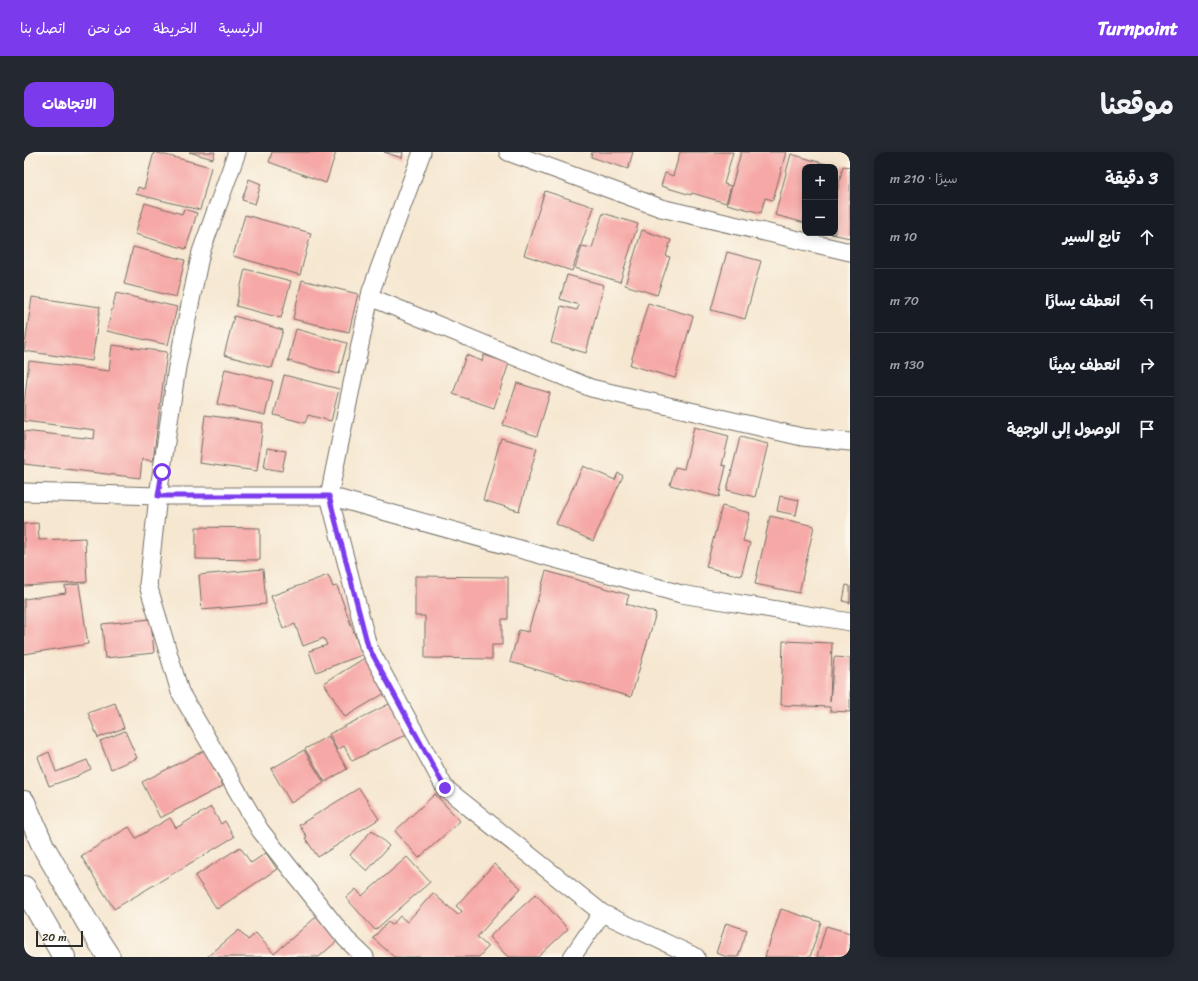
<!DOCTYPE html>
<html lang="ar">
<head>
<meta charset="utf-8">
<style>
	body { margin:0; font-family:Sriracha,"Playpen Sans Arabic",sans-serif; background:#242831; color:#f1f3f6; direction:rtl }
	.controls { position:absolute; right:12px; top:12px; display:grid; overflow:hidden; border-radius:8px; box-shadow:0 2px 10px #0003 }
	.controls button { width:36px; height:36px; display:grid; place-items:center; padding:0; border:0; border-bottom:1px solid #363941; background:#171b24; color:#f1f3f6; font:20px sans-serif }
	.scale { position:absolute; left:12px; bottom:10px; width:47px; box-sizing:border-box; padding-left:4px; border:2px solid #2b2b2b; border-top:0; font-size:11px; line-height:14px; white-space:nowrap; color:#2b2b2b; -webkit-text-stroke:3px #fbf7ec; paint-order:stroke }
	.stop { position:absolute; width:12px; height:12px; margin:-9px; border:3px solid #7c3aed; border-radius:50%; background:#fff }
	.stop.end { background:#7c3aed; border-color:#fff; box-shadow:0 1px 4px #0008 }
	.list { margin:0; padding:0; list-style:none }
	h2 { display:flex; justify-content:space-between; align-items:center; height:52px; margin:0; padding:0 16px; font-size:17px }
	h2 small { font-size:13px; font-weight:400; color:#9ea1a6 }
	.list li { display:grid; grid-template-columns:26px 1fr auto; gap:12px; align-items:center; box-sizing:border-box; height:64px; padding:0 16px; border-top:1px solid #363941 }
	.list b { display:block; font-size:15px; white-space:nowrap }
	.list em { font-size:13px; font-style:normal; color:#9ea1a6 }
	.icon { flex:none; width:22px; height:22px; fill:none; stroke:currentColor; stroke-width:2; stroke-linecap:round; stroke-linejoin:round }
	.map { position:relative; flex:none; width:826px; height:805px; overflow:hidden; direction:ltr; border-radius:12px }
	header { display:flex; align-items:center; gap:24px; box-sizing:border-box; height:56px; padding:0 20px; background:#7c3aed; color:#fff }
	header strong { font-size:19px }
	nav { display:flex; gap:22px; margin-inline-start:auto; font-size:14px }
	.intro { display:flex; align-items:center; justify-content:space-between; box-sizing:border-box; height:96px; padding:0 24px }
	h1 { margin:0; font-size:28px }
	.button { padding:10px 18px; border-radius:12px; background:#7c3aed; color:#fff; font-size:14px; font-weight:700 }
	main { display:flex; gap:24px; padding:0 24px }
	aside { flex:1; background:#171b24; border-radius:12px; box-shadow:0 2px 10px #0003 }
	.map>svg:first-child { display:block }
	.building { fill:#f6a8a6 }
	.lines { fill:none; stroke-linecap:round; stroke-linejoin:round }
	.minor-casing { stroke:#726d65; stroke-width:19 }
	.secondary-casing { stroke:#726d65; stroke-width:24 }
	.minor { stroke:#fff; stroke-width:17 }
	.secondary { stroke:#fff; stroke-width:22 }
	.route { stroke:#7c3aed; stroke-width:5 }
</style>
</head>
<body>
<header>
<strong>Turnpoint</strong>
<nav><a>الرئيسية</a><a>الخريطة</a><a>من نحن</a><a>اتصل بنا</a></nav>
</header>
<div class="intro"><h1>موقعنا</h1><a class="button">الاتجاهات</a></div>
<main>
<aside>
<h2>3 دقيقة<small>سيرًا · 210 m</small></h2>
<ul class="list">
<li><svg class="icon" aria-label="ahead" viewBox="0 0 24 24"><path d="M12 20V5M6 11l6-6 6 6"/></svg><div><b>تابع السير</b></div><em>10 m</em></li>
<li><svg class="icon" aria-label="left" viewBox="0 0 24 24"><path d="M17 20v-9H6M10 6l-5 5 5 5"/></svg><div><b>انعطف يسارًا</b></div><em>70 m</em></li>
<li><svg class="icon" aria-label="right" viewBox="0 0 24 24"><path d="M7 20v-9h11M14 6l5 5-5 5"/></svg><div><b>انعطف يمينًا</b></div><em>130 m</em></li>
<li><svg class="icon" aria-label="arrive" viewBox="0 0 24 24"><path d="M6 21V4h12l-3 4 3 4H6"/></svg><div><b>الوصول إلى الوجهة</b></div></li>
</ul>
</aside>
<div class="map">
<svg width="826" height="805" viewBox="0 0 826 805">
	<rect width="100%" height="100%" fill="#fbf7ec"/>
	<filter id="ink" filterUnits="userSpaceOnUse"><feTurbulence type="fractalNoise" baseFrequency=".025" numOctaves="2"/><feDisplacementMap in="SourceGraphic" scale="8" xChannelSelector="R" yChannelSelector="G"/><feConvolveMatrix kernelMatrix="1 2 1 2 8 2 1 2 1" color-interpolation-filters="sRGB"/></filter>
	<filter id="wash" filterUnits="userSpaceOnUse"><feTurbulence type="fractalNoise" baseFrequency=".012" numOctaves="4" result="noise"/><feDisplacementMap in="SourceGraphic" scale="16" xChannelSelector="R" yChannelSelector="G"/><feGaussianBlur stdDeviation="0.9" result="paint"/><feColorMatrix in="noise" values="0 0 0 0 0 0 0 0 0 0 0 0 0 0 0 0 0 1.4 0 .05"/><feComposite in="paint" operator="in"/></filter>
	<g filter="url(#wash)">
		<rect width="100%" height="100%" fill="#f6e7d0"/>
		<g id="blocks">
			<!-- building -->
			<g class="building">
				<path d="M 130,0 L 187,15 L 176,58 L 112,42 L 114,35 L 120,37 Z"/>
				<path d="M 165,0 L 191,0 L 189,7 Z"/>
				<path d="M 248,0 L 312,0 L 302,31 L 245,10 Z"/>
				<path d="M 360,0 L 379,0 L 378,6 Z"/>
				<path d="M 568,0 L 609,0 L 604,17 L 567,5 Z"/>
				<path d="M 656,0 L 709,0 L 700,32 L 707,34 L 702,51 L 668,41 L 667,43 L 637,34 L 641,21 L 649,24 Z"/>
				<path d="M 717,0 L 762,0 L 749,48 L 741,46 L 737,61 L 703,52 Z"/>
				<path d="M 767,2 L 812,15 L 781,15 L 781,71 L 751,63 Z"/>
				<path d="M 819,14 L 826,15 L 826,86 L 807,82 L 811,81 L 811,49 Z"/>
				<path d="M 225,27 L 237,32 L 231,52 L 218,48 Z"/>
				<path d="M 521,39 L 570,55 L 548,119 L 500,103 Z"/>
				<path d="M 121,51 L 158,62 L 160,57 L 173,61 L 162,97 L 111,82 Z"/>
				<path d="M 579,61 L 614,72 L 596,130 L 551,116 L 558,94 L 568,96 Z"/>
				<path d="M 221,63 L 287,81 L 276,123 L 209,104 Z"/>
				<path d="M 618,78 L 647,88 L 642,104 L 646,105 L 633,143 L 601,133 Z"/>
				<path d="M 109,95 L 161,108 L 152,145 L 100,132 Z"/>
				<path d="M 703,100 L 737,109 L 721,167 L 687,158 Z"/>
				<path d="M 221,117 L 267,129 L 257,166 L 212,154 Z"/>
				<path d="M 543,123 L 580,133 L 562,201 L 527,191 L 537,154 L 553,158 L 555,153 L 536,147 Z"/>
				<path d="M 278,128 L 334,142 L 325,180 L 269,167 Z"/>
				<path d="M 92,141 L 153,155 L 144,193 L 83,179 Z"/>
				<path d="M 8,145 L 76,155 L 68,209 L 0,199 Z"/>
				<path d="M 624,151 L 669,164 L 651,226 L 606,213 Z"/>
				<path d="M 210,164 L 259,178 L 248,216 L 200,203 Z"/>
				<path d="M 272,177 L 323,191 L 315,222 L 264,209 Z"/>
				<path d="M 88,193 L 143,200 L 129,309 L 118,307 L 116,326 L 0,312 L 0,279 L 70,287 L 71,278 L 0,269 L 0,252 L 5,209 L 85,219 Z"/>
				<path d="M 442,203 L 458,209 L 460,203 L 485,211 L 470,256 L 429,242 Z"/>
				<path d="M 201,217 L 249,229 L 241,263 L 193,252 Z"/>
				<path d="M 260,223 L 315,237 L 307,269 L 284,263 L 281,271 L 250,263 Z"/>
				<path d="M 493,231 L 526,241 L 513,284 L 479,273 Z"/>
				<path d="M 181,263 L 239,271 L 233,319 L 175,311 Z"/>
				<path d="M 670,275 L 705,284 L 698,313 L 702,314 L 695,345 L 646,333 L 651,315 L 660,317 Z"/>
				<path d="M 716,285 L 744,292 L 731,345 L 703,338 Z"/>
				<path d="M 477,286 L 513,296 L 495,359 L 459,348 Z"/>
				<path d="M 243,296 L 262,299 L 258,319 L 240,316 Z"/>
				<path d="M 559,314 L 591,328 L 594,321 L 599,324 L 569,389 L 532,372 Z"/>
				<path d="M 756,344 L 775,348 L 772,363 L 753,359 Z"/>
				<path d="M 698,354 L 726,361 L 719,389 L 726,391 L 717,424 L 682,415 Z"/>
				<path d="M 746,364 L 790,374 L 775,441 L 731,432 Z"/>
				<path d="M 14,371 L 15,388 L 61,386 L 63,430 L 0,434 L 0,372 Z"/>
				<path d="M 172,375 L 236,376 L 236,408 L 172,407 Z"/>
				<path d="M 239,417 L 242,452 L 178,458 L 175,423 Z"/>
				<path d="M 522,419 L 605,443 L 602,452 L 632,461 L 607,545 L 486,510 L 495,478 L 504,480 Z"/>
				<path d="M 304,423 L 309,435 L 313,434 L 338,503 L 292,520 L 285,499 L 303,493 L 300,486 L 279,494 L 271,472 L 259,477 L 247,444 Z"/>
				<path d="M 391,424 L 484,425 L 484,467 L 478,467 L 478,493 L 468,493 L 468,507 L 401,506 L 401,464 L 391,464 Z"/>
				<path d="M 55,432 L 64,492 L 0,502 L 0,447 L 42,441 L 41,434 Z"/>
				<path d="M 822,433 L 826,434 L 826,451 L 819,449 Z"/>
				<path d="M 127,467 L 130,501 L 81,506 L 78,472 Z"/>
				<path d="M 759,489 L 808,491 L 806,550 L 810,505 L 826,506 L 826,560 L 806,559 L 806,555 L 757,553 Z"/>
				<path d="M 344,504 L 366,538 L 321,565 L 300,531 Z"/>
				<path d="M 371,549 L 387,580 L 328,609 L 320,594 L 313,598 L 305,582 Z"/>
				<path d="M 91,551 L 100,576 L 74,586 L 64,561 Z"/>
				<path d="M 101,579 L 113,606 L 87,617 L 76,589 Z"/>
				<path d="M 304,584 L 323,617 L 301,630 L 281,597 Z"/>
				<path d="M 181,598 L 199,634 L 136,666 L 118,630 Z"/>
				<path d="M 280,598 L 300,631 L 267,651 L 247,617 Z"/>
				<path d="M 25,600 L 32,620 L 63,608 L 67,617 L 54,623 L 54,624 L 25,634 L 14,605 Z"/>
				<path d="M 335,636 L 355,667 L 294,705 L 281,686 L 283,685 L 275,673 Z"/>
				<path d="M 411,642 L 436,669 L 395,706 L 371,679 Z"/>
				<path d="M 187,655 L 197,672 L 201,669 L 210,685 L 90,757 L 57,704 L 105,675 L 112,686 L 146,666 L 152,676 Z"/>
				<path d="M 348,678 L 365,694 L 343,719 L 326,703 Z"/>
				<path d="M 216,695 L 227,711 L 242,701 L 253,717 L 193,757 L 171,724 Z"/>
				<path d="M 383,705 L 406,730 L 351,778 L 322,746 L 332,737 L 338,744 Z"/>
				<path d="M 470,712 L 497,736 L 453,785 L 464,795 L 455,805 L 370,805 L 349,786 L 364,770 L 368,773 L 376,764 L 383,770 L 409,741 L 434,763 L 438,759 L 432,754 Z"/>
				<path d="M 512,742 L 544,777 L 514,805 L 484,805 L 465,785 Z"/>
				<path d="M 757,757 L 797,770 L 786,805 L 741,805 Z"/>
				<path d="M 293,764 L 314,788 L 295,805 L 183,805 L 215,778 L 224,788 L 232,781 L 250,802 Z"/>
				<path d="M 702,771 L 723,778 L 714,805 L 703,805 L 692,801 Z"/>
				<path d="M 802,774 L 826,781 L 826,805 L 793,805 Z"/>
			</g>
		</g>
	</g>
	<g filter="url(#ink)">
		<use href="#blocks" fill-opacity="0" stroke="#726d65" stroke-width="1"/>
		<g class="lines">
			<!-- minor casing -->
			<g class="minor-casing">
				<g id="minor">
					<path d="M 213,0 L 177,100 L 153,215 L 134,344 L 124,433 L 156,540 L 236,678 L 322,787 L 341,805"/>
					<path d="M 398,0 L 347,139 L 305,344 L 344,494 L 421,636 L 578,761 L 672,805"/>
					<path d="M 484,0 L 637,56 L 826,100"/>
					<path d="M 346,145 L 567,236 L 778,285 L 826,290"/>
					<path d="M 0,340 L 134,344 L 305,344 L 657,442 L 826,470"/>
					<path d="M 548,805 L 578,761"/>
				</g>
			</g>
			<!-- secondary casing -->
			<g class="secondary-casing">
				<g id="secondary">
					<path d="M 0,650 L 19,694 L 70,782 L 85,805"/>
					<path d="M 0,735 L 40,805"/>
				</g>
			</g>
			<!-- minor -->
			<use href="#minor" class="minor"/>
			<!-- secondary -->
			<use href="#secondary" class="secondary"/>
		</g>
	</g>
	<g class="lines" filter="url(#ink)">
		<!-- route -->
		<path class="route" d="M 138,320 L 134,344 L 305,344 L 344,494 L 421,636"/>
	</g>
</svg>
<div class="controls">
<button>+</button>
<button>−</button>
</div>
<div class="scale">20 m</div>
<div class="stop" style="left:138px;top:320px"></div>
<div class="stop end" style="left:421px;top:636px"></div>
</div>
</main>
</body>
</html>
